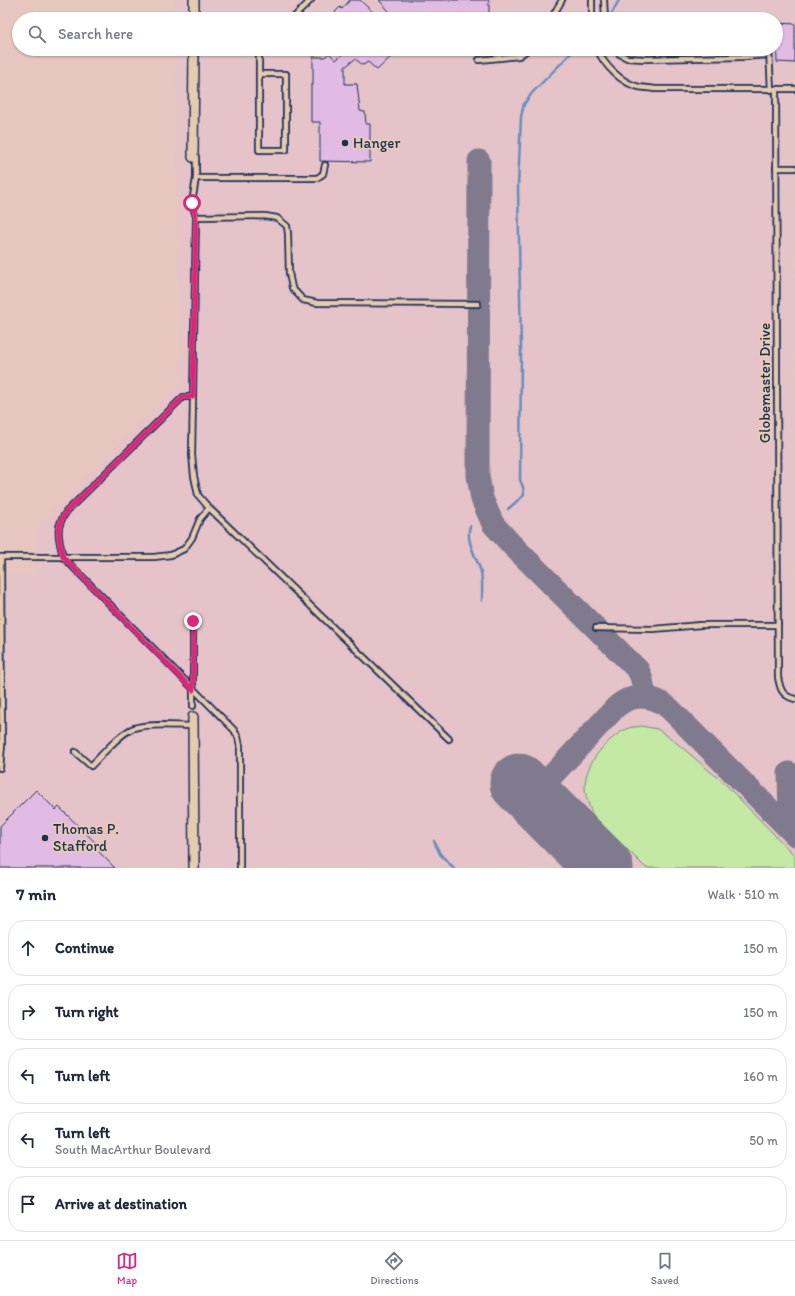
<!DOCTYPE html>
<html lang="en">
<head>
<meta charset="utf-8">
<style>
	body { margin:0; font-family:Itim,sans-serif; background:#f6f6f7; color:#1f2937 }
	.stop { position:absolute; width:12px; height:12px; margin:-9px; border:3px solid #db2777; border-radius:50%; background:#fff }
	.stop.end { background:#db2777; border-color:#fff; box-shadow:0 1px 4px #0008 }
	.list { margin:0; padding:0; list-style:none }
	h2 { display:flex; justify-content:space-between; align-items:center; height:52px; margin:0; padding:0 16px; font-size:17px }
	h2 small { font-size:13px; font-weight:400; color:#747a83 }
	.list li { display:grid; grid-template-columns:26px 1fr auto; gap:12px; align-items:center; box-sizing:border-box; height:56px; margin:0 8px 8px; padding:0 8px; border:1px solid #e0e1e3; border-radius:16px }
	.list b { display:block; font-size:15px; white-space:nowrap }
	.list p { margin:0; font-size:13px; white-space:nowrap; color:#747a83 }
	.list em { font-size:13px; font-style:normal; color:#747a83 }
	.icon { flex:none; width:22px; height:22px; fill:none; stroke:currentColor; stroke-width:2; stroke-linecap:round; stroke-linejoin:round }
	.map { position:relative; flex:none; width:795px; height:868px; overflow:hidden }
	.search { position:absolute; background:#fff; box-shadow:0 1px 3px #0004; left:12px; right:12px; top:12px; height:44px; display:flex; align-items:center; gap:10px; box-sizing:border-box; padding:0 14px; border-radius:22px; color:#747a83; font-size:15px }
	.sheet { height:372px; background:#fff }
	nav { display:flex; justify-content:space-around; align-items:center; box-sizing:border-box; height:56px; border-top:1px solid #e0e1e3; background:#fff; font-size:11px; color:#747a83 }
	nav a { display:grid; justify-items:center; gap:2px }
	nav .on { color:#db2777 }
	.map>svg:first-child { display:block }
	.built { fill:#e5c3c9 }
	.green { fill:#c4e9a4; stroke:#708c81 }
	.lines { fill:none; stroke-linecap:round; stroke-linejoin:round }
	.stream { stroke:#688dba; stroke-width:2.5 }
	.taxiway { stroke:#807a8e; stroke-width:23 }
	.runway { stroke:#807a8e; stroke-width:59 }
	.building { fill:#e2bbe4; stroke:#1b2f5e }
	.service-casing { stroke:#1b2f5e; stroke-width:8 }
	.minor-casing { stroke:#1b2f5e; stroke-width:12 }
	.service { stroke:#e7cbae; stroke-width:4.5 }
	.minor { stroke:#e7cbae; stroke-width:9 }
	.route { stroke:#db2777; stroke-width:5 }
	.poi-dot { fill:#1b2f5e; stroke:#e7cbae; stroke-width:1.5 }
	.labels { text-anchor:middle; stroke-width:3.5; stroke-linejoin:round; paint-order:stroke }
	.poi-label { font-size:15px; fill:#1b2f5e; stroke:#e7cbae; text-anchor:start }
	.street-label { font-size:15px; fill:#1b2f5e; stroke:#e7cbae }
</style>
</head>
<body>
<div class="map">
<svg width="795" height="868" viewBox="0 0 795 868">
	<rect width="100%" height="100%" fill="#e6c6be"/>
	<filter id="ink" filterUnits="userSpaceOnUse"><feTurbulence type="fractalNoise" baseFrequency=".025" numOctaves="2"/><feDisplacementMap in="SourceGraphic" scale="8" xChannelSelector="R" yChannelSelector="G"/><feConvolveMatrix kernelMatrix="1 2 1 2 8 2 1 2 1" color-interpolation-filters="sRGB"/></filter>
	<g filter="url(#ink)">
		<!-- built -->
		<path class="built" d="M 175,0 L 795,0 L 795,868 L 0,868 L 0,575 L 36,575 L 36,528 L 181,384 L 175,49 L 776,49 L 776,19 L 175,19 Z"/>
		<!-- green -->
		<path class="green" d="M 641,726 L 657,729 L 672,739 L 725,784 L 795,856 L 795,868 L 646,868 L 593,815 C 589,806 585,795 585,785 C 586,762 606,740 626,729 C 630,727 636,727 641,726 Z"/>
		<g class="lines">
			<!-- stream -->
			<g class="stream">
				<path d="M 611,15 L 619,0"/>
				<path d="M 508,509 L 524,495 L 523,487 L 520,480 L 521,350 L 518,186 L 521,117 L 524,104 L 532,93 L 575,49"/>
				<path d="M 470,526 C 465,541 477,558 481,572 C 483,582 482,591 482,601"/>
				<path d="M 434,841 L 440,854 L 454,868"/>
			</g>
			<!-- taxiway -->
			<g class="taxiway">
				<path d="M 479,161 L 478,476 L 482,499 L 493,524 L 512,545 L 638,670 C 643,679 644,687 644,697"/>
				<path d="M 789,773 L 790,821 L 795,834"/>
				<path d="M 533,796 L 616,707 C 633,692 654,695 670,709 L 795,835"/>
			</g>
			<!-- runway -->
			<path class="runway" d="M 519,783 L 604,868"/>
		</g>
		<!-- building -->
		<g class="building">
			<path d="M 350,0 L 360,0 L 380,19 L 331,19 L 336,14 L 335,12 L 340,7 L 342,9 Z"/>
			<path d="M 379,0 L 489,0 L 489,19 L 396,19 Z"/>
			<path d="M 776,23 L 795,24 L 795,63 L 777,62 Z"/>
			<path d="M 348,49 L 399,49 L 377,70 L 368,62 L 363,65 L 355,59 L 345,67 L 345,84 L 357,84 L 360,111 L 365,112 L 366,124 L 370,124 L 370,162 L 320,161 L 320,122 L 311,122 L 311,85 L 313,85 L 313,57 L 325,57 L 329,53 L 336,60 Z"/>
			<path d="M 36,790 L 56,810 L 59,807 L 102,849 L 99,852 L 115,868 L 0,868 L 0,826 Z"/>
		</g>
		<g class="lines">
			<!-- service casing -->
			<g class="service-casing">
				<g id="service">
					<path d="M 592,0 L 592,19"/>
					<path d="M 604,0 L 605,19"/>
					<path d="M 292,19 L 311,0"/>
					<path d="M 551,19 L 562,0"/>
					<path d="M 259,49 L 259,150 L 286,150 L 286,74 L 259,74"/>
					<path d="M 597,49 C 604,65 621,83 639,87 C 644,88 650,88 655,89 L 795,89"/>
					<path d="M 615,49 L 618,53 L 627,58 L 644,59 L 742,57 L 769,55"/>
					<path d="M 769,49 L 771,90"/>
					<path d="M 479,60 L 519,56 L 529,49"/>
					<path d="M 776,90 L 778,677 C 780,689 782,696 795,699"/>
					<path d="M 196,157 L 196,178 L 192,203 L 196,217 L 193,397 L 183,397 L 67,511 C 54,528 59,538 63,557 L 234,730 L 238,737 L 240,746 L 240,868"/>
					<path d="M 776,168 L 795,168"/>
					<path d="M 196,178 L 317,178 L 323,174 L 325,165"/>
					<path d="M 196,217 L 265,216 L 277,218 L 287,226 L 288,234 L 289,273 L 292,288 L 303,300 L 317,303 L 478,304"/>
					<path d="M 209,508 L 449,739"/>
					<path d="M 0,557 L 154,557 L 171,555 L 184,549 L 192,538 L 200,519 L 209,508 L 198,495 L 194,476 L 192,455 L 193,397"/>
					<path d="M 193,621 L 193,706"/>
					<path d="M 596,628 L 653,629 L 701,625 L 778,625"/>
					<path d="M 75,752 L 91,766 C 102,755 120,733 134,728 C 146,723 178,726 193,726"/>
					<path d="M 0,768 L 2,745 L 1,557"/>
				</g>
			</g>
			<!-- minor casing -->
			<g class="minor-casing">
				<g id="minor">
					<path d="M 194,19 L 194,0"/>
					<path d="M 193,157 L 194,49"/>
					<path d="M 193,717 L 194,868"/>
				</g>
			</g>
			<!-- service -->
			<use href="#service" class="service"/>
			<!-- minor -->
			<use href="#minor" class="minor"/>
		</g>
	</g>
	<g class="lines" filter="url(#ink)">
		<!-- route -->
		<path class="route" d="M 192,203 L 196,217 L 193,397 L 183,397 L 67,511 C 54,528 59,538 63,557 L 193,690 L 193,621"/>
	</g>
	<!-- markers -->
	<g class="poi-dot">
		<circle cx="345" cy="143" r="4"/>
		<circle cx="45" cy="838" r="4"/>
	</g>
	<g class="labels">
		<!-- poi labels -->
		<g class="poi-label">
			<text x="353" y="148">Hanger</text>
			<text x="53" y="834">Thomas P.<tspan x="53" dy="17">Stafford</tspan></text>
		</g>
		<!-- street labels -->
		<g class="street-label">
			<text transform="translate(765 383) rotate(-90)" y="5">Globemaster Drive</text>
		</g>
	</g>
</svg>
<div class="stop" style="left:192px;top:203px"></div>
<div class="stop end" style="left:193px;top:621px"></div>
<div class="search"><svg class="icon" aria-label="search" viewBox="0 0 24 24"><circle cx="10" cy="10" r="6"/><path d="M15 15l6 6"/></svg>Search here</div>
</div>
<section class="sheet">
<h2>7 min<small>Walk · 510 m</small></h2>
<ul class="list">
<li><svg class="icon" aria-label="ahead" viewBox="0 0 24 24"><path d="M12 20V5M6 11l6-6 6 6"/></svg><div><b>Continue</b></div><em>150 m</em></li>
<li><svg class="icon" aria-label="right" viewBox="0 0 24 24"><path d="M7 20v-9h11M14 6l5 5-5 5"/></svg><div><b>Turn right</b></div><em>150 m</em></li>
<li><svg class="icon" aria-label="left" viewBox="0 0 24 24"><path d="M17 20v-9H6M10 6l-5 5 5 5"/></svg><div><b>Turn left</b></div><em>160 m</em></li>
<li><svg class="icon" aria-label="left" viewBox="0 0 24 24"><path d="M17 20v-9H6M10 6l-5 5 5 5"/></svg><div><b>Turn left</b><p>South MacArthur Boulevard</p></div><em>50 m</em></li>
<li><svg class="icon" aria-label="arrive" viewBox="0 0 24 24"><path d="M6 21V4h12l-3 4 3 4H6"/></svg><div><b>Arrive at destination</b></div></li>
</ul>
</section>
<nav>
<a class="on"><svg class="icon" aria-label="map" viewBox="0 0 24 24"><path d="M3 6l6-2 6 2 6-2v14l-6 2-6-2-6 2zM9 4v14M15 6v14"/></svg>Map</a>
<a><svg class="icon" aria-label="directions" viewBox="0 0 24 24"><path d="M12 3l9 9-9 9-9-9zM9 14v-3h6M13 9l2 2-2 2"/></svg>Directions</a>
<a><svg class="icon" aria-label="saved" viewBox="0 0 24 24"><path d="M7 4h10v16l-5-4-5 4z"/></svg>Saved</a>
</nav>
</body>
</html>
